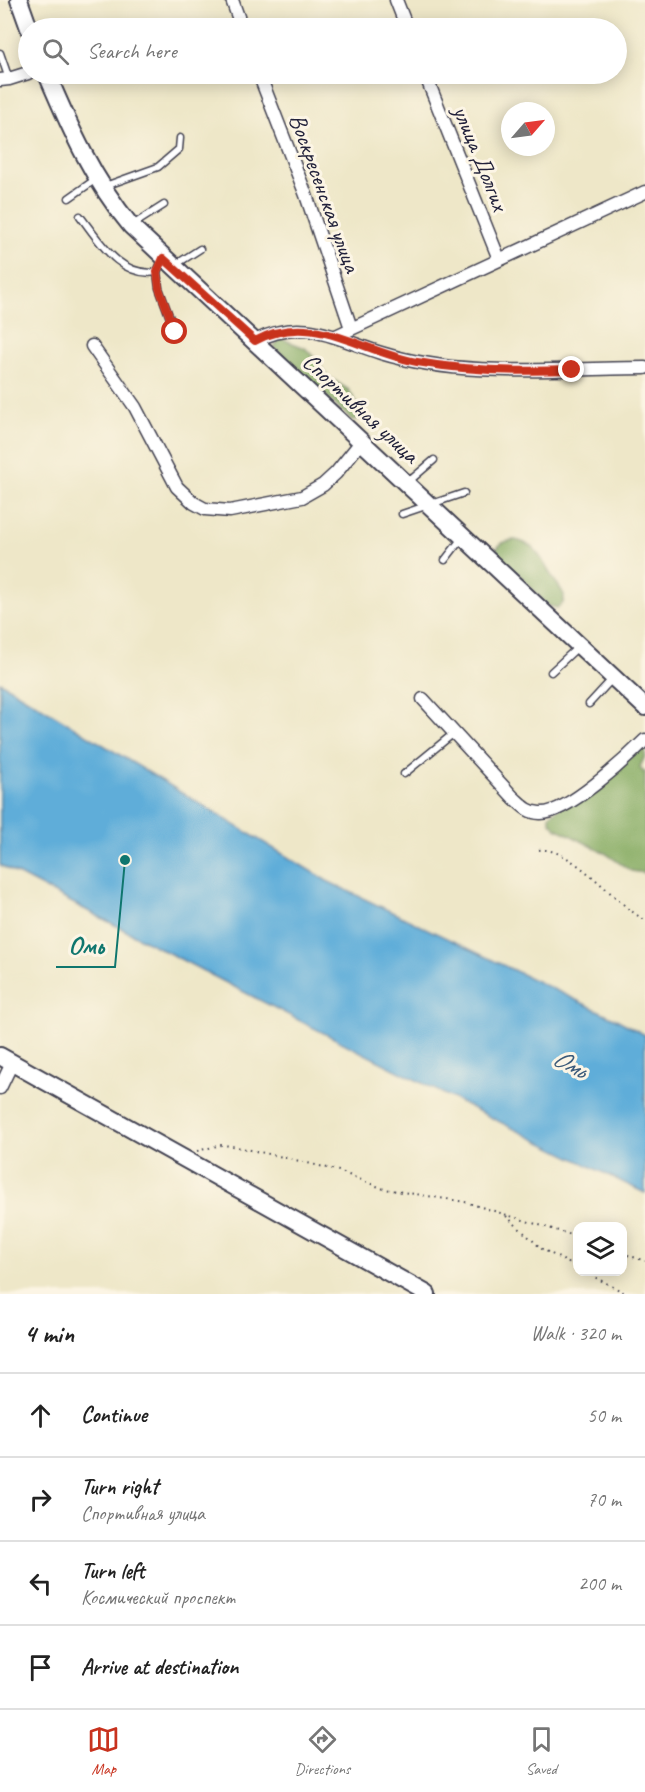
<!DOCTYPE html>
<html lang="en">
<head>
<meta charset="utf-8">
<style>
	body { margin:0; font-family:Caveat,sans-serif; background:#f2f2f2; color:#222 }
	.controls { position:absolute; right:18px; bottom:18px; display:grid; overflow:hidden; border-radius:12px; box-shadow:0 3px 15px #0003 }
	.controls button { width:54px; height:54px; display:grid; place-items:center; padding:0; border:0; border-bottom:2px solid #e0e0e0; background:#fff; color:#222; font:30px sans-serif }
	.compass { position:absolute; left:501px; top:102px; width:54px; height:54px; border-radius:50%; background:#fff; box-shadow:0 3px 15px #0003; rotate:62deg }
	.stop { position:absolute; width:18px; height:18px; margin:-14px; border:4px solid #c8321e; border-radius:50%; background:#fff }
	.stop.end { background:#c8321e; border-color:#fff; box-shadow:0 2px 6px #0008 }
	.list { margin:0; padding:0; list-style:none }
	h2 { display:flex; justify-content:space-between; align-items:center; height:78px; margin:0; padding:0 24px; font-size:26px }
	h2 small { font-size:20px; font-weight:400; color:#767676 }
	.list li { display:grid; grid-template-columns:39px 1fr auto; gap:18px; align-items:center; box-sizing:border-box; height:84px; padding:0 24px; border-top:2px solid #e0e0e0 }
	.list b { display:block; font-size:22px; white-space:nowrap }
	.list p { margin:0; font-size:20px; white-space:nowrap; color:#767676 }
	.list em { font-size:20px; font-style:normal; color:#767676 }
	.icon { flex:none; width:33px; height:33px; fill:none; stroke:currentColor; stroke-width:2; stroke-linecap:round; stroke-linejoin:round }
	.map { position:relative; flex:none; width:645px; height:1294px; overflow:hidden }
	.search { position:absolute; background:#fff; box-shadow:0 3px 15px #0003; left:18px; right:18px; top:18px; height:66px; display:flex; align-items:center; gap:15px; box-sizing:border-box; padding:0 21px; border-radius:33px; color:#767676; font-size:22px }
	.sheet { height:414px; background:#fff }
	nav { display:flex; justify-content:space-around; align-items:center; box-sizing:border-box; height:84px; border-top:2px solid #e0e0e0; background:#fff; font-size:16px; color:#767676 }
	nav a { display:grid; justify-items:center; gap:3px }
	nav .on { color:#c8321e }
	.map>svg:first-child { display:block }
	.forest { fill:#84aa60; stroke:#53664e; stroke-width:1.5 }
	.water { fill:#5fadd9; stroke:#40688a; stroke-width:1.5 }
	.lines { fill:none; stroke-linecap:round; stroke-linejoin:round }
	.lane-casing { stroke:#414050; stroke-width:9 }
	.street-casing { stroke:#414050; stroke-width:15 }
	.secondary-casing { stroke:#414050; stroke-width:20 }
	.path { stroke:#414050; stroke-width:2; stroke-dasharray:1.5 4.5; stroke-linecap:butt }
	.lane { stroke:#fff; stroke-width:6 }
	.street { stroke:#fff; stroke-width:12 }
	.secondary { stroke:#fff; stroke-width:16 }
	.route { stroke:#c8321e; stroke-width:8 }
	.labels { text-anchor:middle; stroke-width:6; stroke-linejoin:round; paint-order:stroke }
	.street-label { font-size:24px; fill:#22223b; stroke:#fcf5e5 }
	.water-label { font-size:26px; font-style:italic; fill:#3a5a7a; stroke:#fcf5e5 }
	.leader { fill:none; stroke:#0f766e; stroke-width:2 }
	.callout-dot { fill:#0f766e; stroke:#fcf5e5; stroke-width:2 }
	.callout-label { font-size:26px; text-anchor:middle; font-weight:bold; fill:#0f766e; stroke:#fcf5e5; stroke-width:6; stroke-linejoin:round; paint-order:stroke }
</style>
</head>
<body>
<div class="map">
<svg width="645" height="1294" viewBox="0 0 645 1294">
	<rect width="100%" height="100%" fill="#fcf5e5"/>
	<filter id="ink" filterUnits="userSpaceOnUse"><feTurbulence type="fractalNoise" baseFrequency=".0167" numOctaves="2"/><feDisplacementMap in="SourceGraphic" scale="12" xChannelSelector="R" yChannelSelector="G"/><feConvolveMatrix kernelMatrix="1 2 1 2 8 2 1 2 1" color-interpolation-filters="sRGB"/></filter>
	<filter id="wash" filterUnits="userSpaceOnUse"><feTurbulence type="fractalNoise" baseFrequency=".008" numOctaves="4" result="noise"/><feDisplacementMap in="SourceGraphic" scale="24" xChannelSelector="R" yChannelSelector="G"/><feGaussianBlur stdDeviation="1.35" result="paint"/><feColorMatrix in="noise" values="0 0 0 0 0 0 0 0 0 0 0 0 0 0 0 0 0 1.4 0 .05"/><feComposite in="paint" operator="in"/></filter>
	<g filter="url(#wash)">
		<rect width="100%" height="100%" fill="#eee7c8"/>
		<!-- forest -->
		<g class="forest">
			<path d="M 280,338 L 305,348 L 316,359 L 327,376 L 349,390 L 361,411 L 360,419 L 352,420 L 278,352 L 274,347 Z"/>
			<path d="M 515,540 C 537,544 541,559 551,575 C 555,582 561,588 564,595 L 563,603 L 557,608 L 546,605 L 519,574 L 499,560 L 495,552 C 499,543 505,541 515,540 Z"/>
			<path d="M 645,746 L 645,756 L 640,767 L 643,772 L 645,772 L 645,873 L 631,871 L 605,853 L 556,828 L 550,821 L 550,815 Z"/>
		</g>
		<!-- water -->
		<path class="water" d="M 0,682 L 327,881 L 618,1020 L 645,1035 L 645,1193 C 427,1088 214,977 0,865 Z"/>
	</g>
	<g filter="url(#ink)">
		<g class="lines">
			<!-- lane casing -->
			<g class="lane-casing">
				<g id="lane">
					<path d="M 0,53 L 9,79"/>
					<path d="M 105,186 L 158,167 L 179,149 L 180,138"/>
					<path d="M 69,198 L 96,179"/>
					<path d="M 80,216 C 100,242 120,278 157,272"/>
					<path d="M 131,226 L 164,205"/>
					<path d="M 163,258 L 157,272 L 159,288 L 175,332"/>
					<path d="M 175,265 L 200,249"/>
					<path d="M 407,483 L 434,460"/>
					<path d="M 402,514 L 464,493"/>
					<path d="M 445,560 L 462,538"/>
					<path d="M 551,672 L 579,646"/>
					<path d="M 589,704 L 613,678"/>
					<path d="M 404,774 L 454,733"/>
				</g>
			</g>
			<!-- street casing -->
			<g class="street-casing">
				<g id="street">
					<path d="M 232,0 L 242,28"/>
					<path d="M 396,0 L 407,28"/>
					<path d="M 259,74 L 306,195 L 351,328"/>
					<path d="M 425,74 L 499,259"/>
					<path d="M 0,80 L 9,79 L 28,73"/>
					<path d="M 336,336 L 645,192"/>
					<path d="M 255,341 C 302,316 336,339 381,353 C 466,379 558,368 645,368"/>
					<path d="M 92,346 L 135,407 L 177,487 L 194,503 L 205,509 L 230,511 L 302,497 L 323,485 L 336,473 L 361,442"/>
					<path d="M 423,699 L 513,797 C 522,805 528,813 540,813 C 566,815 626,759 645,740"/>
					<path d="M 0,1088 L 12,1063"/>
				</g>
			</g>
			<!-- secondary casing -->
			<g class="secondary-casing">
				<g id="secondary">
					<path d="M 19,0 L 29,28"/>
					<path d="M 47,74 C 70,128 93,180 131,226 L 645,707"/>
					<path d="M 0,1056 L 427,1294"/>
				</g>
			</g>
			<!-- path -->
			<g class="path">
				<path d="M 539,850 C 572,846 616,905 645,920"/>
				<path d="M 197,1151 L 221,1145 L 232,1146 L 283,1157 L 336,1170 L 384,1189 L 465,1202 L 578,1237"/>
				<path d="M 506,1216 L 542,1249 L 578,1268"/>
				<path d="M 622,1253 L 645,1261"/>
				<path d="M 585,1272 L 627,1294"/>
			</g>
			<!-- lane -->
			<use href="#lane" class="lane"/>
			<!-- street -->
			<use href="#street" class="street"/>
			<!-- secondary -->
			<use href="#secondary" class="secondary"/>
		</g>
	</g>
	<g class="lines" filter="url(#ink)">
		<!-- route -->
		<path class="route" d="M 175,332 L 159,288 L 157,272 L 163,258 L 255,341 C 312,310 361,352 417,362 C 468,371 521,372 572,370"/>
	</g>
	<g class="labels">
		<!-- street labels -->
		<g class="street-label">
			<text transform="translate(481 158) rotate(68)" y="8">улица Долгих</text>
			<text transform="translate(325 193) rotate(70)" y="8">Воскресенская улица</text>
			<text transform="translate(361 408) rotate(43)" y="8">Спортивная улица</text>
		</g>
		<!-- water labels -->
		<g class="water-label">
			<text transform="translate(570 1063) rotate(28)" y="9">Омь</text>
		</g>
	</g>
	<!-- callouts -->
	<path class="leader" d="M125 860L115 967H56"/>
	<circle class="callout-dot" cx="125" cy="860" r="6"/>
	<g class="callout-label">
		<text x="86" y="954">Омь</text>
	</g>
</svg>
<div class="controls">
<button><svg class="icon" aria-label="layers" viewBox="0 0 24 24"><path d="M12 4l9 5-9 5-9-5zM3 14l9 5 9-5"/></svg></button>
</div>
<svg class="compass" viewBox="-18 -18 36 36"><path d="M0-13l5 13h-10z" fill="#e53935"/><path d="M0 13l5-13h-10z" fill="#767676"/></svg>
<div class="stop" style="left:175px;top:332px"></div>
<div class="stop end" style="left:572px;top:370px"></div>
<div class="search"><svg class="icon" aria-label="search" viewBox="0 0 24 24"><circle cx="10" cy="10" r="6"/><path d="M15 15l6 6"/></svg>Search here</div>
</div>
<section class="sheet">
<h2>4 min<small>Walk · 320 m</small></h2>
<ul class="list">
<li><svg class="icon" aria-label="ahead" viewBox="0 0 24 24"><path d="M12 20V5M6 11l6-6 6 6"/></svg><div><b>Continue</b></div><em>50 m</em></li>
<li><svg class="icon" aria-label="right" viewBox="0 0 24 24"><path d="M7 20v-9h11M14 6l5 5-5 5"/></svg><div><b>Turn right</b><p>Спортивная улица</p></div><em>70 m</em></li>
<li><svg class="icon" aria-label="left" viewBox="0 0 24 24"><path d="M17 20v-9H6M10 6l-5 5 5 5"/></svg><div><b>Turn left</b><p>Космический проспект</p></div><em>200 m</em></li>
<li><svg class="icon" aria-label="arrive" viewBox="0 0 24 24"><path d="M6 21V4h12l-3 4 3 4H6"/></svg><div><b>Arrive at destination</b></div></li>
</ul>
</section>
<nav>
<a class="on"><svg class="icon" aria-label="map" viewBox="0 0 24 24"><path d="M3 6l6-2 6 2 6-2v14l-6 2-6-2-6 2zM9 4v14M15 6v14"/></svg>Map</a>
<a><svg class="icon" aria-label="directions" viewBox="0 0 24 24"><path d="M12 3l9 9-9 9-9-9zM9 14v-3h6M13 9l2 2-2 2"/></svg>Directions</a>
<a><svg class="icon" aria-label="saved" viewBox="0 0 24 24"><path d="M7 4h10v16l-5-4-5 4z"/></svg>Saved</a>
</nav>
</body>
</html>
